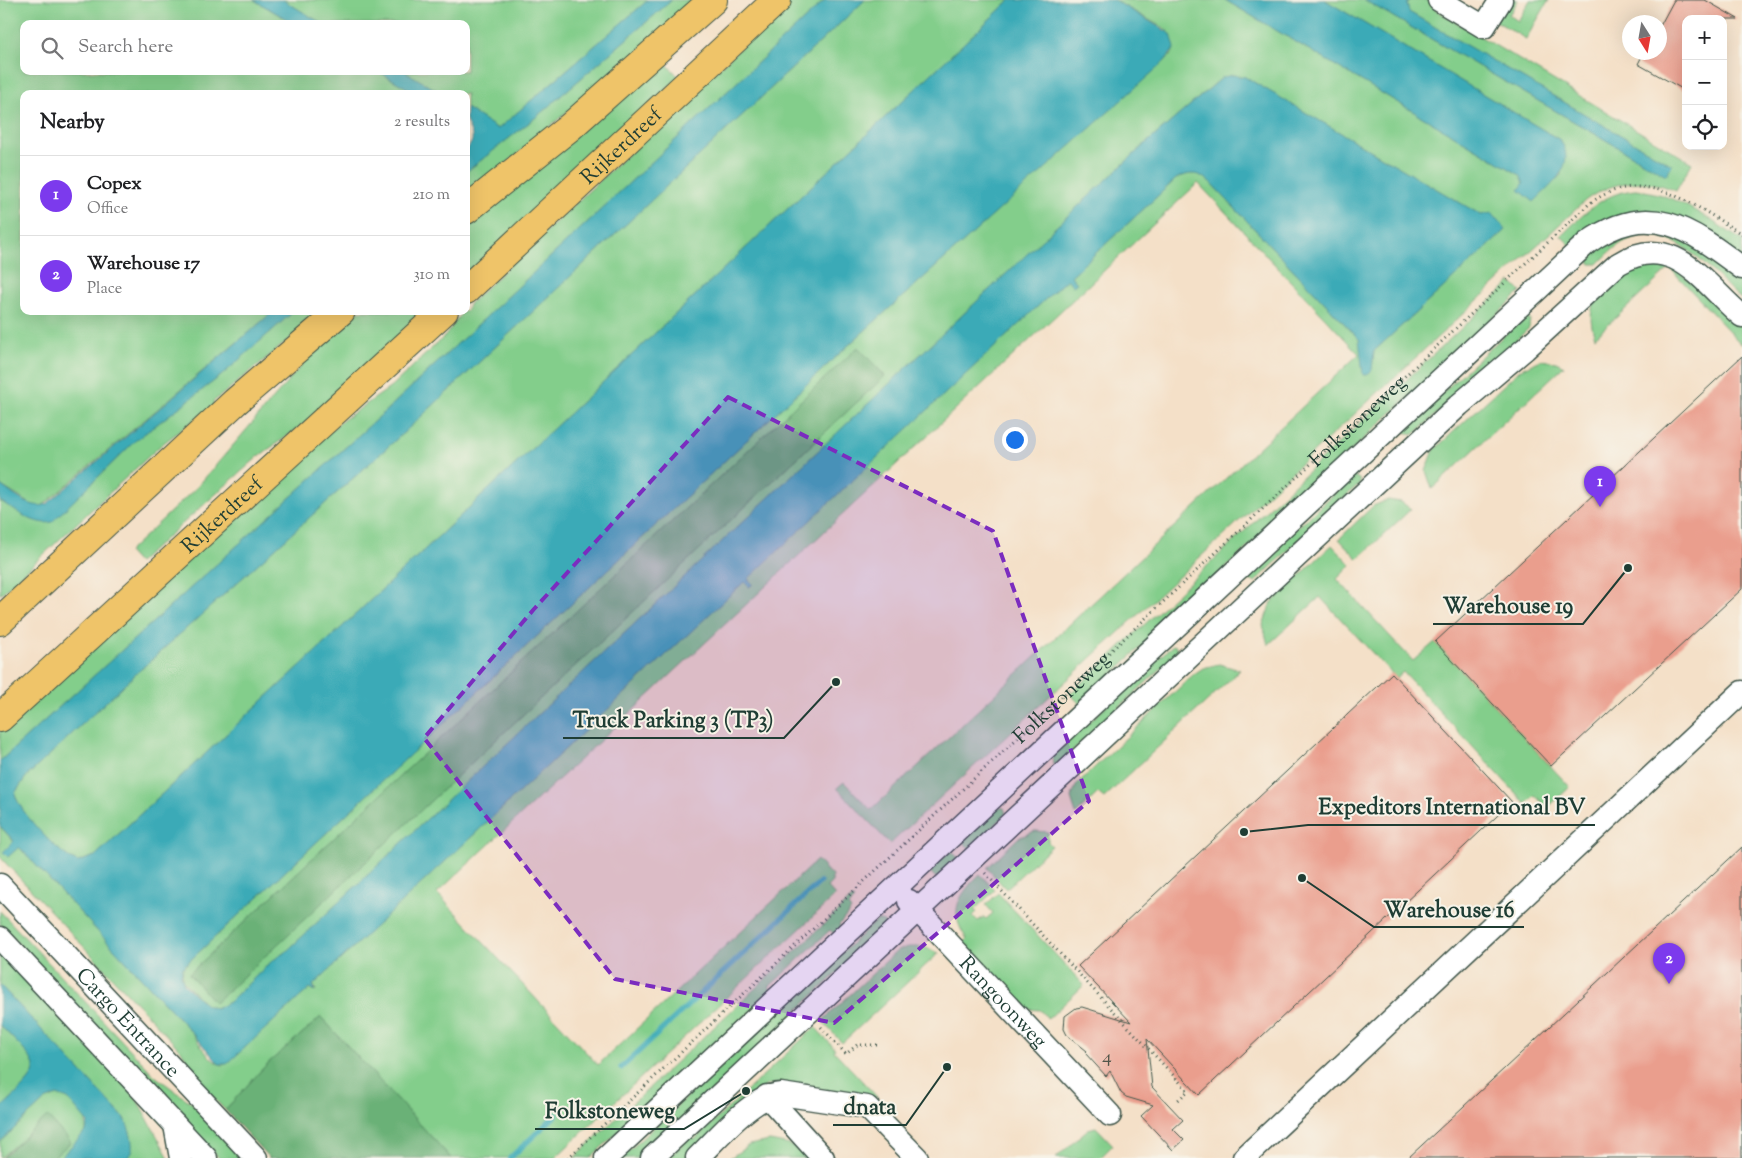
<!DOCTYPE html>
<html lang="en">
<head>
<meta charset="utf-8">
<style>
	body { margin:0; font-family:"Sorts Mill Goudy",serif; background:#f2f2f2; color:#202124 }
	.controls { position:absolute; right:15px; top:15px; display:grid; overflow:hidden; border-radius:10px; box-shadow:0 5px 20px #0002 }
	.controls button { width:45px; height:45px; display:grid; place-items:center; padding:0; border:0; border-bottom:1px solid #e0e0e0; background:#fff; color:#202124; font:25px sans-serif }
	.compass { position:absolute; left:1622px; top:15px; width:45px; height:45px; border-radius:50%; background:#fff; box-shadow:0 5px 20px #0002; rotate:169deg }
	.you { position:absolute; left:1014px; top:439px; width:18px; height:18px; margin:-12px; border:4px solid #fff; border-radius:50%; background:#1a73e8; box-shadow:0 0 0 8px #1a73e833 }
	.badge { display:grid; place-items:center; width:32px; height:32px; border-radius:50%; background:#7c3aed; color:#fff; font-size:16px; font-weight:700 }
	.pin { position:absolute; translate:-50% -41px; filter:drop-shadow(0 1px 2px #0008) }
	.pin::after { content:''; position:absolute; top:26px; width:18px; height:15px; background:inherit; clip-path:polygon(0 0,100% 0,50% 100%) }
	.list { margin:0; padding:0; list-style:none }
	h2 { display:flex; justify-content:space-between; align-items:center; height:65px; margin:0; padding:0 20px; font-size:21px }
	h2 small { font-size:16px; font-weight:400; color:#757577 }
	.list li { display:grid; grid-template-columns:32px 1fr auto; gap:15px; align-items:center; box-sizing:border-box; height:80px; padding:0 20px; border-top:1px solid #e0e0e0 }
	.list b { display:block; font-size:19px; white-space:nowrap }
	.list p { margin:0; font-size:16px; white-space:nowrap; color:#757577 }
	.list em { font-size:16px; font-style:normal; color:#757577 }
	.icon { flex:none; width:28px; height:28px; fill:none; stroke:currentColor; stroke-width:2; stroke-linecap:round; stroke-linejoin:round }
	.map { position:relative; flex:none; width:1742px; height:1158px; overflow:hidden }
	.search { position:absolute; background:#fff; box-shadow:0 5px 20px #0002; left:20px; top:20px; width:450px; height:55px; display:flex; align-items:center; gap:12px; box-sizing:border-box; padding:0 18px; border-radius:10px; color:#757577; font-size:19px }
	.panel { position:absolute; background:#fff; box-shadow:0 5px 20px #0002; left:20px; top:90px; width:450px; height:225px; border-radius:10px }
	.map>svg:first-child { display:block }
	.green { fill:#83ce8b; stroke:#518660; fill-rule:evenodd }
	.forest { fill:#6ab177; stroke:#447756 }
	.water { fill:#3aaab7; stroke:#2c7476 }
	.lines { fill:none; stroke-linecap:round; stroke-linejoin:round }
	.stream { stroke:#3aaab7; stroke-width:5.5 }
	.building { fill:#ea9e8d }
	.minor-casing { stroke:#3f554a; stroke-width:25 }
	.highway-casing { stroke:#3f554a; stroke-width:30 }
	.path { stroke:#3f554a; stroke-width:3; stroke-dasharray:1 4; stroke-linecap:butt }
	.minor { stroke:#fff; stroke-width:22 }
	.highway { stroke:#efc469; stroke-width:28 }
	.marked { fill:#7b2cbf; fill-opacity:0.2; stroke:#7b2cbf; stroke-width:4; stroke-dasharray:10 6; stroke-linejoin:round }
	.labels { text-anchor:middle; stroke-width:4; stroke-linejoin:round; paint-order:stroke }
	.number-label { font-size:19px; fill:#52554a }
	.street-label { font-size:21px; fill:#1f3d34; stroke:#f7f3e8 }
	.leader { fill:none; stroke:#1f3d34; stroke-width:2 }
	.callout-dot { fill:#1f3d34; stroke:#f7f3e8; stroke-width:2 }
	.callout-label { font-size:22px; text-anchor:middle; font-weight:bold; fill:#1f3d34; stroke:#f7f3e8; stroke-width:4; stroke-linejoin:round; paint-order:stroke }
</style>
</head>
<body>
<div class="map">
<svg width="1742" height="1158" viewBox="0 0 1742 1158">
	<rect width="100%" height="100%" fill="#f7f3e8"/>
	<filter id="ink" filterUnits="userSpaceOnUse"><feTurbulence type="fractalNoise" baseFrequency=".02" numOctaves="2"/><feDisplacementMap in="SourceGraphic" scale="10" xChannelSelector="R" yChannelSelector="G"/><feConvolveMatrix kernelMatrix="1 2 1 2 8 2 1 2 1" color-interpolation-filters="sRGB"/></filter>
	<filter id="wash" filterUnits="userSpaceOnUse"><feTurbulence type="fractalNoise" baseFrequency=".0096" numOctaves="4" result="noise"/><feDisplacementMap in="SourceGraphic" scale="20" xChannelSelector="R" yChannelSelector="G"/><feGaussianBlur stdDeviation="1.12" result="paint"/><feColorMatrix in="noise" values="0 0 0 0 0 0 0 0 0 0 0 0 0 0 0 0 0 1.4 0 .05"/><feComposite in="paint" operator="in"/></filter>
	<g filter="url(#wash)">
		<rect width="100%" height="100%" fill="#f4e0c8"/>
		<!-- green -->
		<g class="green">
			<path d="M 0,0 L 254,0 L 295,24 L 24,24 L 24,71 L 378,71 L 417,94 L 24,94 L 24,311 L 274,311 L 41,507 L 34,506 L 0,485 Z"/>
			<path d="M 283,0 L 648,0 L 498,129 L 466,108 L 466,94 L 443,94 L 404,71 L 466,71 L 466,24 L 323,24 Z"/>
			<path d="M 672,0 L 698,0 L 466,198 L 466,172 L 535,118 Z"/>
			<path d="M 791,0 L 825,0 L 391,406 L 0,761 L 0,731 L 165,578 L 339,423 L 391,387 L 446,335 L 463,311 L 466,311 L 470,303 Z"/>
			<path d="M 865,0 L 1010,0 L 341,628 L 95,856 L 78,862 C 61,857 16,810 15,793 L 26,777 L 140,670 L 410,427 Z"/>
			<path d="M 1114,0 L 1225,0 L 1520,175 L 1533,201 L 1561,175 L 1560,140 L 1325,0 L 1364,0 L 1666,175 L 1672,165 L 1409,12 L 1407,4 L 1410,0 L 1429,0 L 1436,10 L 1692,163 L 1676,191 C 1646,177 1613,180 1586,200 L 890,844 L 837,788 L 844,782 L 871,810 L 1359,354 L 1198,183 L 437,893 L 598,1065 L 817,860 L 832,876 L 832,882 L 827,887 L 835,896 L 555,1158 L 451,1158 L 321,1017 L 266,1065 L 225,1110 L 205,1089 L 182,1052 L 0,857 L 0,826 L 14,842 L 4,852 L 8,856 L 19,847 L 188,1028 C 198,1039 209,1064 224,1065 L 310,988 L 315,991 L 316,989 L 313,985 L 744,582 L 749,587 L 752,585 L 747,579 L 1067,279 L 1073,285 L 1076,283 L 1071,276 L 1176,179 C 1189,172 1198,172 1209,181 L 1359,339 L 1372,369 L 1374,351 L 1506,230 L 1489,214 L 1481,215 L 1245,77 L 1233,75 L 1218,81 L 1144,145 L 1059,224 L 288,950 L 272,961 L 229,1002 L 216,1009 L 206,1005 L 182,980 L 183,967 L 852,342 L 1171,55 L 1173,52 L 1167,30 ZM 858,348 L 885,376 L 215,1002 L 189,974 Z"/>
			<path d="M 1506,0 L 1518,0 L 1509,15 L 1518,21 L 1530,0 L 1549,0 L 1526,39 L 1494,20 Z"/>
			<path d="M 663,60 L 679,77 L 466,277 L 466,224 L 543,163 Z"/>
			<path d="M 1635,190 C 1674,192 1709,220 1742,240 L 1742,261 L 1681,221 L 1570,245 L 1561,236 C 1584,214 1602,193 1635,190 Z"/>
			<path d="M 1665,229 L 1742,274 L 1742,300 C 1711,274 1672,216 1624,242 C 1614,247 1606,256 1598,264 L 1591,264 L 1588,260 L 1588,255 L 1614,236 Z"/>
			<path d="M 1669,264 L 1742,324 L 1742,345 L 1670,268 L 1595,337 C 1582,302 1604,289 1626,266 Z"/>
			<path d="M 1511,282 L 1521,292 L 1080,704 L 1070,694 Z"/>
			<path d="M 294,311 L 317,311 L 302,329 L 213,402 L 214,405 L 161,445 L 0,595 L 0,501 L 33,520 L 46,523 L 90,485 L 136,440 L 222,375 Z"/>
			<path d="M 357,311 L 429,311 L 328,407 L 259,456 L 138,563 L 128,552 L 198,486 L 315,350 Z"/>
			<path d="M 1525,316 L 1530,319 L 1529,328 L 1417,432 L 1413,435 L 1405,432 L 1404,428 Z"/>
			<path d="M 1541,360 L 1556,362 L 1564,366 L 1432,489 L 1426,471 L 1434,450 L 1521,369 Z"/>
			<path d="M 1353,476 L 1359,479 L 1360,483 L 1255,582 L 1249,580 L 1248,573 Z"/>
			<path d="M 1388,500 L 1401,502 L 1411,509 L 1358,559 L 1339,539 L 1373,506 Z"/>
			<path d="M 1332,545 L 1351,565 L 1337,579 L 1413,661 L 1435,642 L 1570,787 L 1547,808 L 1535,795 L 1526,804 L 1403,672 L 1396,678 L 1320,597 L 1268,645 L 1263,625 L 1271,603 Z"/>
			<path d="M 1173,645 L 1176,646 L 1179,652 L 1057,765 L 1053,764 L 1052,756 Z"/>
			<path d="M 1219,664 L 1240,670 L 1104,798 L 1098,793 L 1076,814 L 1071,798 L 1077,784 L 1194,674 L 1203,668 Z"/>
			<path d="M 998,807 L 1004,808 L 1006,814 L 971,850 L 961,840 Z"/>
			<path d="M 1035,831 L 1048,832 L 1048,842 L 1052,846 L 1006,889 L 987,868 L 1018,838 Z"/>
			<path d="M 951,850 L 960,860 L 936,878 L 931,873 L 933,866 Z"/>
			<path d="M 980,874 L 995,890 L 974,910 L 977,912 L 973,916 L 978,921 L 984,917 L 986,919 L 993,913 L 986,905 L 998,893 L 1084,985 L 1048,1019 L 1040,1010 L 1024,1009 L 963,943 L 967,939 C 947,911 959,895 980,874 Z"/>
			<path d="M 852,898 L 854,900 L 848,906 L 851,910 L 839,925 L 841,927 L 834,934 L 830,930 L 769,987 L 773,991 L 590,1158 L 575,1157 Z"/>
			<path d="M 0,911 L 155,1076 L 193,1104 L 244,1158 L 219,1158 L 0,924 Z"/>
			<path d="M 877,920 L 884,922 L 885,928 L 641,1158 L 621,1158 Z"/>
			<path d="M 909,947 L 923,947 L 939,953 L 842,1043 L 822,1021 L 898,950 Z"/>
			<path d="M 0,951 L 135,1096 L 169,1158 L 127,1158 L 132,1152 L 124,1118 L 0,985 Z"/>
			<path d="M 0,1025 C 43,1071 48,1064 0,1109 Z"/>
			<path d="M 815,1027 L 835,1049 L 834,1051 L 878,1098 L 775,1084 L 767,1085 L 686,1158 L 668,1158 L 691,1136 L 694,1140 Z"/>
			<path d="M 57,1095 L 69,1099 L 86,1118 L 86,1131 L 60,1158 L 53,1158 L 70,1142 L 47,1117 L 0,1158 L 0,1142 L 45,1100 Z"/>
			<path d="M 1096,1127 L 1113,1145 L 1100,1158 L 1056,1158 L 1088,1129 Z"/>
			<path d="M 770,1141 L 790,1145 L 811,1158 L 730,1158 L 749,1145 Z"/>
		</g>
		<!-- forest -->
		<g class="forest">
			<path d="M 858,347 L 885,376 L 215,1003 L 189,974 Z"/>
			<path d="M 321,1017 L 451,1158 L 269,1158 L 225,1110 L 266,1065 Z"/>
			<path d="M 47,1116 L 71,1142 L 53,1158 L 2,1158 Z"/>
		</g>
		<!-- water -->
		<g class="water">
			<path d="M 254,0 L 283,0 L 323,24 L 295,24 Z"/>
			<path d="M 648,0 L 672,0 L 535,118 L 466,172 L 466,149 C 476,140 472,134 467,124 C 465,120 466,112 466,108 L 498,129 Z"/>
			<path d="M 825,0 L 865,0 L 410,427 L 140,670 L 26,777 L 15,793 C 16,809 62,858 78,862 L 95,856 L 341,628 L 1010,0 L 1114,0 L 1171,34 L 1175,48 L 1164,62 L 852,342 L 183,967 L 181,975 L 184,984 L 206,1005 L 216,1009 L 229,1002 L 272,961 L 288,950 L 1059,224 L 1144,145 L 1223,77 L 1233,75 L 1245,77 L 1481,215 L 1492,213 L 1506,230 L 1374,351 L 1372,370 L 1367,375 L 1363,375 L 1359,339 L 1209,181 C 1198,172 1189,172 1176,179 L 1071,276 L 1077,283 L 1073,286 L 1067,279 L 748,579 L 753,584 L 749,587 L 744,582 L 313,985 L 315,991 L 310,988 L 227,1064 L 219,1064 L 188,1028 L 19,847 L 8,857 L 3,852 L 14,841 L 0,826 L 0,761 L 391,406 Z"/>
			<path d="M 1225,0 L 1325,0 L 1560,140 C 1578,165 1551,185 1534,202 L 1519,190 L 1524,183 L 1520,175 Z"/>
			<path d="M 1364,0 L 1410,0 L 1407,4 L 1409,12 L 1672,165 L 1666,175 Z"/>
			<path d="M 378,71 L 404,71 L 443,94 L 417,94 Z"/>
			<path d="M 274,311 L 294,311 L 222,375 L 136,440 L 52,522 C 35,527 14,509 0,501 L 0,485 C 12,493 32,511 47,504 Z"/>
			<path d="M 0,985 L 124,1118 C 130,1130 133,1139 132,1152 L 127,1158 L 60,1158 L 86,1131 L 88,1123 L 68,1099 L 57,1095 L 45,1100 L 0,1142 L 0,1109 C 48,1064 43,1071 0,1025 Z"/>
		</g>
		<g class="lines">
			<!-- stream -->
			<g class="stream">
				<path d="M 621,1068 L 820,882"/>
				<path d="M 510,1158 L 556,1115"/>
			</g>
		</g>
		<g id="blocks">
			<!-- building -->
			<g class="building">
				<path d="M 1674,0 L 1705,0 L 1738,19 L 1686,19 L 1686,91 L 1638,64 L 1644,52 L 1660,52 L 1660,26 Z"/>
				<path d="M 1742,356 L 1742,589 L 1551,766 L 1435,642 Z"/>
				<path d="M 1392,673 L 1512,802 L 1199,1095 L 1147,1039 L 1152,1087 L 1183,1120 L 1173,1129 L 1184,1140 L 1173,1150 L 1141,1116 L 1153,1105 L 1126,1097 L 1121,1093 L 1110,1071 L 1106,1076 L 1085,1053 L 1087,1051 L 1067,1035 L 1064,1029 L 1065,1016 L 1076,1008 L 1082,1007 L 1131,1022 L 1078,966 Z"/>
				<path d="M 1742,847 L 1742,1158 L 1408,1158 L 1519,1055 Z"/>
			</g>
		</g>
	</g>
	<g filter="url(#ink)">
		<use href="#blocks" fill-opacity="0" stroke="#3f554a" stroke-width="1"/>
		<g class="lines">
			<!-- minor casing -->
			<g class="minor-casing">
				<g id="minor">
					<path d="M 1439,0 L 1484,27 L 1501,0"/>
					<path id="s2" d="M 0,885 L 256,1158"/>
					<path id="s3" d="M 909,901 L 1110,1115"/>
					<path d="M 0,938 L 206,1158"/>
					<path d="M 767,1096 L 823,1158"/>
					<path d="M 175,1125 L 181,1158"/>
					<path d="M 606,1158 L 1587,243 C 1649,198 1690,229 1742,268"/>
					<path d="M 652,1158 L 1459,405 L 1525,349 L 1618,264 C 1674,229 1705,286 1742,316"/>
					<path d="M 697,1158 C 717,1139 753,1095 781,1094 L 867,1107 L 917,1158"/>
					<path d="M 1244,1158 L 1742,692"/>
				</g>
			</g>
			<!-- highway casing -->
			<g class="highway-casing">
				<g id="highway">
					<path d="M 466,210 L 570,127 L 713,0"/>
					<path id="s4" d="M 466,290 L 777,0"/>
					<path d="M 0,621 L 235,402 L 341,311"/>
					<path id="s5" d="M 0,718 L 444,311"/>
				</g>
			</g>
			<!-- path -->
			<g class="path">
				<path d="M 985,873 L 1188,1091 L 1176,1102"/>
				<path d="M 821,1027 L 846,1054 L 857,1045 L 877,1045"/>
				<path id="s1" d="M 568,1158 L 1589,204 C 1644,163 1693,205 1742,234"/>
			</g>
			<!-- minor -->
			<use href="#minor" class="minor"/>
			<!-- highway -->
			<use href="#highway" class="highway"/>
		</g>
	</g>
	<!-- marked area -->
	<path class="marked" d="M 728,397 L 993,531 L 1089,801 L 834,1023 L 615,979 L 424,738 L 534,609 Z"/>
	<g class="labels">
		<!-- number labels -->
		<g class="number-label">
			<text x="1107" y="1062">4</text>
		</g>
		<!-- street labels -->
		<g class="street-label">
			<text dy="7" stroke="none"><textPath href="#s4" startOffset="212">Rijkerdreef</textPath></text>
			<text dy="7" stroke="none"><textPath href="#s1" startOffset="1080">Folkstoneweg</textPath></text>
			<text dy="7" stroke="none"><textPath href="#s5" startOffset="301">Rijkerdreef</textPath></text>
			<text dy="7" stroke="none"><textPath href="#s1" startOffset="675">Folkstoneweg</textPath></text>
			<text dy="7" stroke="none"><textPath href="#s3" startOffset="138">Rangoonweg</textPath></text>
			<text dy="7" stroke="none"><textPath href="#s2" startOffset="188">Cargo Entrance</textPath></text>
		</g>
	</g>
	<!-- callouts -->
	<path class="leader" d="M1628 568L1583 624H1433M836 682L784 738H563M1244 832L1308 825H1595M1302 878L1374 927H1524M947 1067L906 1125H833M746 1091L684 1129H535"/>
	<g class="callout-dot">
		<circle cx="1628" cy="568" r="5"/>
		<circle cx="836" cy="682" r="5"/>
		<circle cx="1244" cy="832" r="5"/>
		<circle cx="1302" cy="878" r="5"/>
		<circle cx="947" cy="1067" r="5"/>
		<circle cx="746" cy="1091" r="5"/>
	</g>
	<g class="callout-label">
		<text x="1508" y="613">Warehouse 19</text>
		<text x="673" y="727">Truck Parking 3 (TP3)</text>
		<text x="1452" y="814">Expeditors International BV</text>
		<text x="1449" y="917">Warehouse 16</text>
		<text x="870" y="1114">dnata</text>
		<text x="610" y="1118">Folkstoneweg</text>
	</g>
</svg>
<div class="controls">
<button>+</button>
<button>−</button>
<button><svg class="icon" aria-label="locate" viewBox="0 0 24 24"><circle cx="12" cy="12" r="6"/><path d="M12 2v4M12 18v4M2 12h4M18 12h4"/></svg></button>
</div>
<svg class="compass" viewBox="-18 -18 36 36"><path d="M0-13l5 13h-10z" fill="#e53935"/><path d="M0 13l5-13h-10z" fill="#757577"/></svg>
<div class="you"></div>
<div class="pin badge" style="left:1600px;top:507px">1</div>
<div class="pin badge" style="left:1669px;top:984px">2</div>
<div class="search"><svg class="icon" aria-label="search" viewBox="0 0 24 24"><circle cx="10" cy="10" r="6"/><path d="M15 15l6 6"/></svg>Search here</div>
<section class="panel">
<h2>Nearby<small>2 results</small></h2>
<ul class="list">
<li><span class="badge">1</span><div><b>Copex</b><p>Office</p></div><em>210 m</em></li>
<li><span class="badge">2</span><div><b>Warehouse 17</b><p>Place</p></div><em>310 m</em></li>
</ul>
</section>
</div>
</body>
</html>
